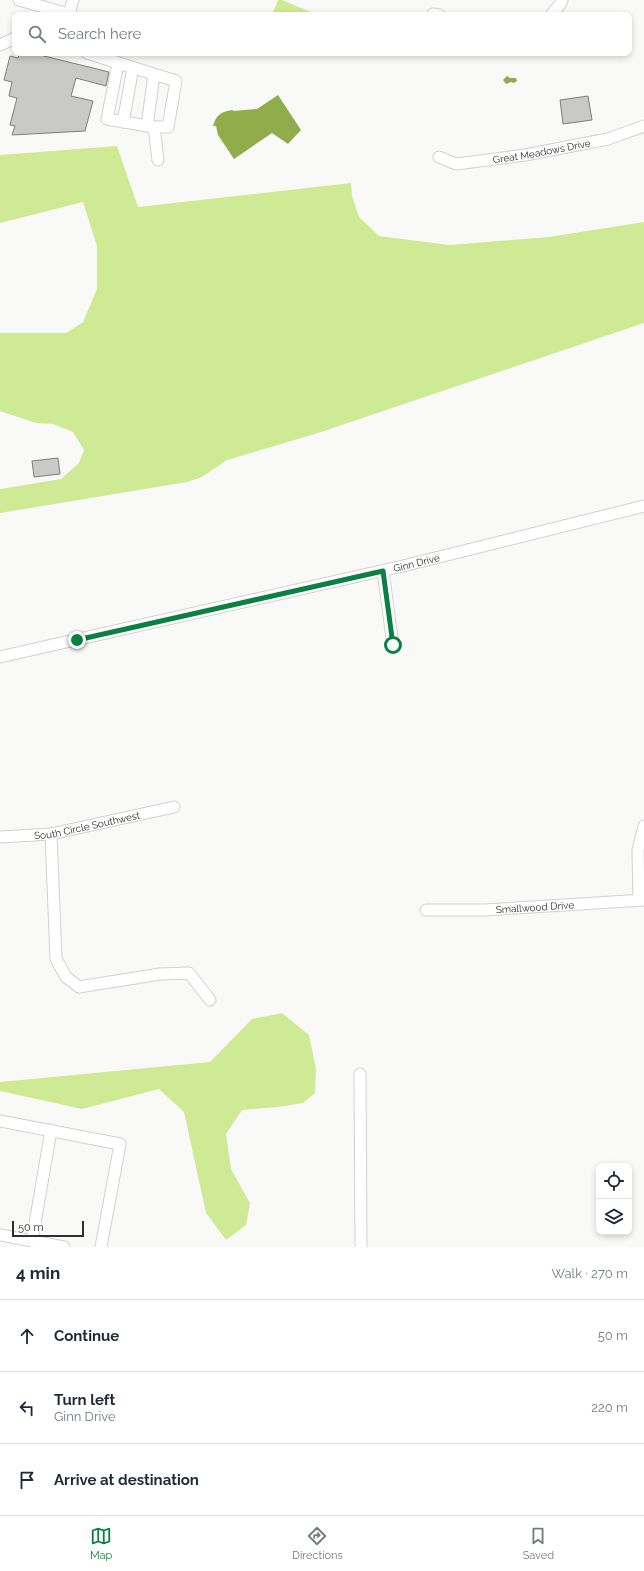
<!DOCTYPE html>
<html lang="en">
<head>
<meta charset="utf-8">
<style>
	body { margin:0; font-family:Raleway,sans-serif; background:#f6f6f7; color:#1f2937 }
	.controls { position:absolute; right:12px; bottom:12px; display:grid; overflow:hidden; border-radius:8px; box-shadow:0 2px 6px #0003 }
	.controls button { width:36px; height:36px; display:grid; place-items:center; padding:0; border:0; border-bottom:1px solid #e0e1e3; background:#fff; color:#1f2937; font:20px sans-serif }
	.scale { position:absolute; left:12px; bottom:10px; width:72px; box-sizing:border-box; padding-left:4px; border:2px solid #2d2e2d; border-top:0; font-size:11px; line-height:14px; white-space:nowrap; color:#2d2e2d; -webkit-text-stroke:3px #fff; paint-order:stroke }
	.stop { position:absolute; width:12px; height:12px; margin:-9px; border:3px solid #0b8043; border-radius:50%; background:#fff }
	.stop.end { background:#0b8043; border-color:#fff; box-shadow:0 1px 4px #0008 }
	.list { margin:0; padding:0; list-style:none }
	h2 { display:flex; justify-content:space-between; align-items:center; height:52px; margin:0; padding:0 16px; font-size:17px }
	h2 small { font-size:13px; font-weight:400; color:#747a83 }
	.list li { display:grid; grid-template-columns:26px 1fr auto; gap:12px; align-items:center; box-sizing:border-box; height:72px; padding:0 16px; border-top:1px solid #e0e1e3 }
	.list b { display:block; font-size:15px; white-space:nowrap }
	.list p { margin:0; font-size:13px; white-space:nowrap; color:#747a83 }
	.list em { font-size:13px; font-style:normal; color:#747a83 }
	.icon { flex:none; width:22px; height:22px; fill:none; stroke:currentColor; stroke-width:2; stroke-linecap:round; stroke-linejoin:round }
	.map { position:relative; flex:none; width:644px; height:1247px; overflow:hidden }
	.search { position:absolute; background:#fff; box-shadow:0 2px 6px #0003; left:12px; right:12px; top:12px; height:44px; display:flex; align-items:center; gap:10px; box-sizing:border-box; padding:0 14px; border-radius:8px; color:#747a83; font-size:15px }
	.sheet { height:268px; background:#fff }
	nav { display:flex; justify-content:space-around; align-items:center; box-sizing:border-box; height:56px; border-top:1px solid #e0e1e3; background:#fff; font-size:11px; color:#747a83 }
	nav a { display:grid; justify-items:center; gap:2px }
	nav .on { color:#0b8043 }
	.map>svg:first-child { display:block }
	.green { fill:#cfea94 }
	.water { fill:#91ac4a }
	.building { fill:#c9cac7; stroke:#7e7f7c }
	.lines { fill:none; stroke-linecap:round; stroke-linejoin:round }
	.minor-casing { stroke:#d1d2cf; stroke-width:13 }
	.minor { stroke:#fff; stroke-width:11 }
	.route { stroke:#0b8043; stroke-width:5 }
	.labels { text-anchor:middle; stroke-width:3.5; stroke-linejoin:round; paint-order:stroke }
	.street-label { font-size:10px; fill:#2d2e2d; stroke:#fff }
</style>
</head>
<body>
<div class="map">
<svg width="644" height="1247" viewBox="0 0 644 1247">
	<rect width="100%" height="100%" fill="#f9faf7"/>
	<!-- green -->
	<g class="green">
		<path d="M 278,0 L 282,0 L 318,15 L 272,15 Z"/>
		<path d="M 117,146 L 138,207 L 351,183 L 352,196 L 359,217 L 379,236 L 449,245 L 549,237 L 644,222 L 644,323 L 318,433 L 227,460 L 202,477 L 187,482 L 0,513 L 0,489 L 61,479 L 79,463 L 84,450 L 73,432 L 53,424 L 36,423 L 0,411 L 0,333 L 66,333 L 83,322 L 97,289 L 97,246 L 83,202 L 0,223 L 0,155 Z"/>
		<path d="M 282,1013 L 309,1035 L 316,1069 L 315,1093 L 303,1103 L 278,1107 L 242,1110 L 226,1134 L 231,1169 L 250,1203 L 246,1225 L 226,1240 L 206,1213 L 184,1112 L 159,1089 L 82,1109 L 0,1091 L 0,1082 L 210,1062 L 252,1019 Z"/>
	</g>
	<!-- water -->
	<g class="water">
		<path d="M 507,76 L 510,78 L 516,78 L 517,81 L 514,83 L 511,82 L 506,84 L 503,80 Z"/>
		<path d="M 278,95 L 301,130 L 288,144 L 272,133 L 234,159 L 218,135 L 216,126 L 213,126 C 216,115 222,111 233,110 L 233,111 L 257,109 Z"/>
	</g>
	<!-- building -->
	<g class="building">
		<path d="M 20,53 L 32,53 L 109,72 L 106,86 L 76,78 L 71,96 L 93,101 L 85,131 L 12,135 L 15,126 L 10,125 L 17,98 L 9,96 L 12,82 L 4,80 L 10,56 L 18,58 Z"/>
		<path d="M 588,96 L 592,120 L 563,124 L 560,100 Z"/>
		<path d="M 58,458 L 60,474 L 34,477 L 32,461 Z"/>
	</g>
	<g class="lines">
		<!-- minor casing -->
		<g class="minor-casing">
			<g id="minor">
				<path d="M 19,0 L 69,14 L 73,0"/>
				<path d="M 433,14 L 439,15"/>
				<path d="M 551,15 L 561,3 L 562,0"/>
				<path d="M 0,45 L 15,38"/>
				<path d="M 87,53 L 176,81 L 168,127 L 154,127 L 107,119 L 118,64"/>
				<path d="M 123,122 L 133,68"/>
				<path d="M 147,126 L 154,75"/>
				<path d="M 154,127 L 158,160"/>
				<path id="s1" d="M 439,157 L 456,164 L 525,155 L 608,139 L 644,126"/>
				<path d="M 383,571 L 393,645"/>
				<path id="s2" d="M 0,657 L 403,566 L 644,506"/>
				<path d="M 51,834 L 56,959 L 66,977 L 79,987 L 160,974 L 189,973 L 210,1000"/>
				<path id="s3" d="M 0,837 L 51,834 L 174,807"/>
				<path d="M 639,900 L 638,850 L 644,826"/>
				<path id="s4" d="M 426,910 L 485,910 L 644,900"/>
				<path d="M 360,1074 L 361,1247"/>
				<path d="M 0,1121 L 120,1144 L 101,1247"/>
				<path d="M 0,1235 L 64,1247"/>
				<path d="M 32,1241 L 51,1130"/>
			</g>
		</g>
		<!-- minor -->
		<use href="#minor" class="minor"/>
	</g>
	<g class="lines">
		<!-- route -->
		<path class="route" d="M 77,640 L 383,571 L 393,645"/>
	</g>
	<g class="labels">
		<!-- street labels -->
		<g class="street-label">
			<text dy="4" stroke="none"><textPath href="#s1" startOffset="105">Great Meadows Drive</textPath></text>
			<text dy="4" stroke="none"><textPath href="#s2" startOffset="427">Ginn Drive</textPath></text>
			<text dy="4" stroke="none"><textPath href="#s3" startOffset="88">South Circle Southwest</textPath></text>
			<text dy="4" stroke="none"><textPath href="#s4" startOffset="109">Smallwood Drive</textPath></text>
		</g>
	</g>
</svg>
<div class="controls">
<button><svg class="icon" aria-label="locate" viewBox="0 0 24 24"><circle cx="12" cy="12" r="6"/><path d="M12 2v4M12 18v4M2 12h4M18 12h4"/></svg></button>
<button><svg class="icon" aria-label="layers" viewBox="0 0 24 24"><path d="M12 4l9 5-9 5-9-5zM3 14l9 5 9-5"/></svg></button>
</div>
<div class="scale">50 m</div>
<div class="stop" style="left:393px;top:645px"></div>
<div class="stop end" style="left:77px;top:640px"></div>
<div class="search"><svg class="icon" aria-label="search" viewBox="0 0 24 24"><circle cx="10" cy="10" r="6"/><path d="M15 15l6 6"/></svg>Search here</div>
</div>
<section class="sheet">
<h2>4 min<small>Walk · 270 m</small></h2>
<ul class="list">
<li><svg class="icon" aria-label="ahead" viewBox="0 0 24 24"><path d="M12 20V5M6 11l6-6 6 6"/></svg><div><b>Continue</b></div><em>50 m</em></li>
<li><svg class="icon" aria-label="left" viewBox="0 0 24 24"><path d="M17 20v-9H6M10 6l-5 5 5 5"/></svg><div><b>Turn left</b><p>Ginn Drive</p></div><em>220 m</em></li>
<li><svg class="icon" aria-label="arrive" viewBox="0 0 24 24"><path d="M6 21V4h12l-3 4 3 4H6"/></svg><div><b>Arrive at destination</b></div></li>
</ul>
</section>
<nav>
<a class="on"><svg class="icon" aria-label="map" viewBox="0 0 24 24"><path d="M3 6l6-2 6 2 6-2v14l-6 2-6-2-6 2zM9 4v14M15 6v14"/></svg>Map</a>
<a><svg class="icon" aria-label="directions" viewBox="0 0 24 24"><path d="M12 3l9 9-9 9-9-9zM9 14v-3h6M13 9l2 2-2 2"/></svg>Directions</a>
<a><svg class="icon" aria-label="saved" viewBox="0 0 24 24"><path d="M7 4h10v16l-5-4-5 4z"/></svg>Saved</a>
</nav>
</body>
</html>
